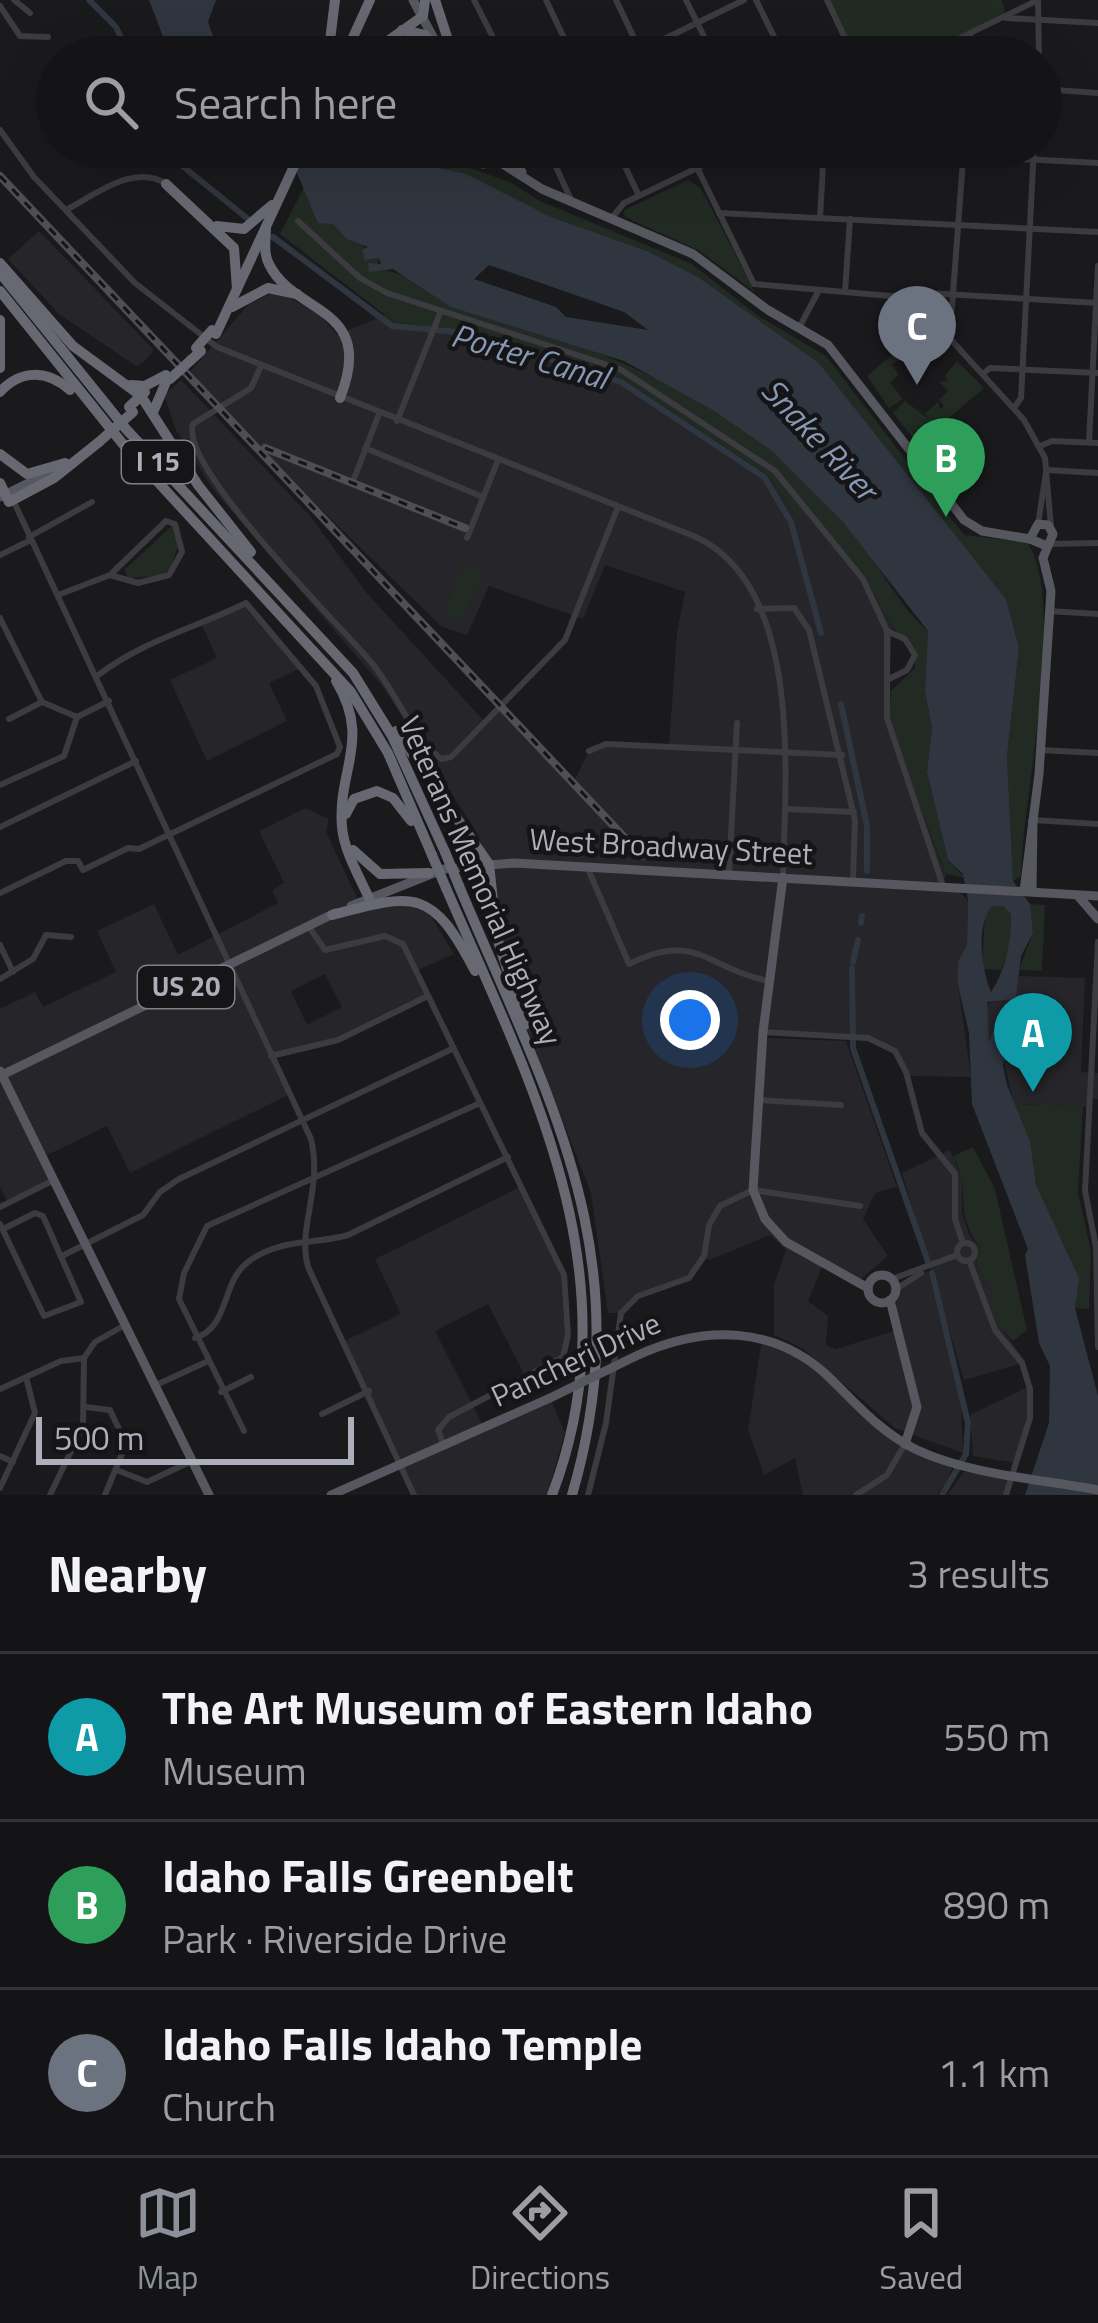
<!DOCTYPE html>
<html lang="en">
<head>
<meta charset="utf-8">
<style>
	body { margin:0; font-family:"Titillium Web",sans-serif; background:#212022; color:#f1f3f6 }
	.scale { position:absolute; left:36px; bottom:30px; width:318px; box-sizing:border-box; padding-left:12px; border:6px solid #adafba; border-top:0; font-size:33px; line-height:42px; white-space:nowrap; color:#adafba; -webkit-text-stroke:9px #151417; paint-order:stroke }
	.you { position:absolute; left:690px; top:1020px; width:42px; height:42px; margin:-30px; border:9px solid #fff; border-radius:50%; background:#1a73e8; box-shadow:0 0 0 18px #1a73e833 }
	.badge { display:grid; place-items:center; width:78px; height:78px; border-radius:50%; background:#8c9099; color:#fff; font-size:39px; font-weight:700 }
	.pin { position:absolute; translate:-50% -99px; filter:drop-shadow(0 3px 6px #0008) }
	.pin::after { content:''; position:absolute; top:63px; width:42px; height:36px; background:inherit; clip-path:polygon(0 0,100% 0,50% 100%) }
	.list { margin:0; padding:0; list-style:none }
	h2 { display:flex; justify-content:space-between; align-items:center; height:156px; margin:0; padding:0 48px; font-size:51px }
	h2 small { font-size:39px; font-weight:400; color:#9d9ea0 }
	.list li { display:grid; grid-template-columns:78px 1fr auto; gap:36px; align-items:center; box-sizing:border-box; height:168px; padding:0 48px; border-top:3px solid #333234 }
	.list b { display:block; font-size:45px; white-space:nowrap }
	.list p { margin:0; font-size:39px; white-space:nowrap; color:#9d9ea0 }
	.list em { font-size:39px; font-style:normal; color:#9d9ea0 }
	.icon { flex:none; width:66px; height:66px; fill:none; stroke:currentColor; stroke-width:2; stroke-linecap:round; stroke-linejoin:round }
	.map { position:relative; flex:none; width:1098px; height:1495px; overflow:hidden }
	.search { position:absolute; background:#141315; box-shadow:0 12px 48px #0002; left:36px; right:36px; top:36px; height:132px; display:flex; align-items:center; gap:30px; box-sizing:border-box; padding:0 42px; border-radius:66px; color:#9d9ea0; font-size:45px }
	.sheet { height:660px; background:#141315 }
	nav { display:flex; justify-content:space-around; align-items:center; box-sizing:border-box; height:168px; border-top:3px solid #333234; background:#141315; font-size:33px; color:#9d9ea0 }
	nav a { display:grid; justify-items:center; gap:6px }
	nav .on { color:#8c9099 }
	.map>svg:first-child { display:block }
	.built { fill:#262529; fill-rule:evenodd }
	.green { fill:#212a23 }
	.water { fill:#30363f; fill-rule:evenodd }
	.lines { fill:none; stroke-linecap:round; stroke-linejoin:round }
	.canal { stroke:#30363f; stroke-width:6 }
	.minor { stroke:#3b3b40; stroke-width:6 }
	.major { stroke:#57575f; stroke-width:9 }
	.highway { stroke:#676871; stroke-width:10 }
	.rail-casing { stroke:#4e4f55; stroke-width:8 }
	.rail { stroke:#151417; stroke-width:3; stroke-dasharray:9; stroke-linecap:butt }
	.major-bridge { stroke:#57575f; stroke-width:9 }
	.highway-bridge { stroke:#676871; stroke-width:10 }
	.labels { text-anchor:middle; stroke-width:9; stroke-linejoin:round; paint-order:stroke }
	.shield { fill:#151417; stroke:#7f8089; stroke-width:3 }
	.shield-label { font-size:27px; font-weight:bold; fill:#adafba }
	.street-label { font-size:30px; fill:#adafba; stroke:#151417 }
	.water-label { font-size:33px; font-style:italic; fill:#8698b3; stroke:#151417 }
</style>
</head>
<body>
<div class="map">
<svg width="1098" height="1495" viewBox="0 0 1098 1495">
	<rect width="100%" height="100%" fill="#1a191c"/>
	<!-- built -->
	<g class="built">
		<path d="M 39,231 L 154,350 L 145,361 L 136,366 L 59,314 L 8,259 Z"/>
		<path d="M 278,291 L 320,315 L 337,335 L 385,315 L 398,323 L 484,334 L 612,372 L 770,477 L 795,514 L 813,515 L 861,570 L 892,627 L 889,699 L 915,796 L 946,874 L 943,886 L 956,887 L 968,901 L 967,946 L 958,962 L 958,985 L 971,1077 L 907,1076 L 901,1058 L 880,1041 L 764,1032 L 764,1038 L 846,1041 L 897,1187 L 875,1193 L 863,1219 L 888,1256 L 861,1279 L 825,1262 L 821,1269 L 808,1301 L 828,1316 L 826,1345 L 836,1349 L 894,1331 L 898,1285 L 928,1271 L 961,1401 L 963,1453 L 895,1428 L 802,1348 L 774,1335 L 774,1284 L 786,1250 L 770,1235 L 710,1260 L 704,1257 L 688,1278 L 649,1290 L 621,1313 L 608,1313 L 591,1193 L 514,996 L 479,836 L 383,687 L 212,488 L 176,430 L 164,395 L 181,380 L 311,517 L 365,591 L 485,722 L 501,707 L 642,856 L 573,783 L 589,751 L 605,744 L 669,747 L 677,632 L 685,592 L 605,565 L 583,619 L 489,586 L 467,635 L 442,627 L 264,454 L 189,373 L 249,304 Z"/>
		<path d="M 246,603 L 303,667 L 269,683 L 287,721 L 207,761 L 170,680 L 217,658 L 202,625 Z"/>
		<path d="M 305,808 L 329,819 L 326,832 L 359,902 L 426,908 L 454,954 L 416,971 L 428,996 L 338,1040 L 272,1056 L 290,1094 L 130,1173 L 107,1126 L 43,1157 L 54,1180 L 8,1203 L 0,1187 L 0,1009 L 35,992 L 43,1007 L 116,972 L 97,931 L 154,904 L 178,955 L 278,903 L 272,890 L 284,883 L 259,831 ZM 325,974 L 342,1007 L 307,1025 L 291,991 Z"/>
		<path d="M 1019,976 L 1085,978 L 1081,1072 L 1098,1073 L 1098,1099 L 1090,1099 L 1090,1107 L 1014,1104 L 996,1028 L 988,1041 L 985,1023 L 987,1003 L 1016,998 Z"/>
		<path d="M 950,1150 L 962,1178 L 962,1212 L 969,1235 L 980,1247 L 976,1265 L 991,1290 L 1001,1328 L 1026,1362 L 964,1380 L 902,1173 Z"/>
		<path d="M 522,1186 L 560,1263 L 566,1349 L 557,1363 L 527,1380 L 488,1304 L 435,1331 L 484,1428 L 550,1398 L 565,1433 L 547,1495 L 417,1495 L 344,1341 L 401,1314 L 375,1259 Z"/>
		<path d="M 762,1338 L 802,1355 L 882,1429 L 955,1462 L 945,1485 L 937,1495 L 803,1495 L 795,1458 L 764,1475 L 748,1430 Z"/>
		<path d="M 1029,1386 L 1030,1418 L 1016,1463 L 973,1456 L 970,1415 Z"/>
		<path d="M 964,1472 L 1013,1473 L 1008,1495 L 947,1495 Z"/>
	</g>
	<!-- green -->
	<g class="green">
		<path d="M 827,0 L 1001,0 L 1005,9 L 1002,17 L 921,57 L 854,57 Z"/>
		<path d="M 326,147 L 393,147 L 434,155 L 512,183 L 540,201 L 692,264 L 757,315 L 826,356 L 964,535 L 1027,542 C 1068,602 1022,798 1021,876 L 1013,881 L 1007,756 L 1019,648 L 1006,599 L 819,363 L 698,277 L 647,251 L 551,217 L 430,162 Z"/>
		<path d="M 688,180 L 700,187 L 755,292 L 698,250 L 625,217 L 624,210 Z"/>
		<path d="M 305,185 L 317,211 L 379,258 L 377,269 C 398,269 460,302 487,312 C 589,347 688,383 773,452 C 798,473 821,500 844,523 C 877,556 893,601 928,631 L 925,691 L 932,728 L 927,772 L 948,860 L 965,878 L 946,874 C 931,830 883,733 891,691 L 915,668 L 914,647 L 892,627 L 861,570 L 813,516 L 795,514 L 770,477 L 612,372 L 484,334 L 398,323 L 385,315 L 280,234 Z"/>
		<path d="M 902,346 L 907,353 L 892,365 L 899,374 L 890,383 L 903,399 L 889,408 L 867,376 Z"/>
		<path d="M 957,361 L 984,388 L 918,444 L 893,413 L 905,401 L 929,419 L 925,413 L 938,402 L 940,409 L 944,406 L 939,400 L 948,391 L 939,381 L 948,382 L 945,376 Z"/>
		<path d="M 173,525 L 178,546 L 170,570 L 158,576 L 128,578 L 124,570 Z"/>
		<path d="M 463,563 L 484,571 L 462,621 L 443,615 Z"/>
		<path d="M 1030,904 L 1045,905 L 1042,971 L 1019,970 L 1033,933 Z"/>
		<path d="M 992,906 L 1003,906 L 1011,913 L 1012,939 L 1001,970 L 982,969 L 985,913 Z"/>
		<path d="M 1014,1104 L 1083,1106 L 1078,1192 L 1091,1251 L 1089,1309 L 1075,1308 C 1082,1251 1051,1235 1036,1185 C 1028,1157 1026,1132 1014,1104 Z"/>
		<path d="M 973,1147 L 995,1189 L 1027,1330 L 1013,1341 L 995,1322 L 991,1290 L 976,1265 L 980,1247 C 951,1207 974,1194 953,1156 Z"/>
	</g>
	<!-- water -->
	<g class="water">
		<path d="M 149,0 L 216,0 L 208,22 L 221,57 L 171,57 Z"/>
		<path d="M 286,147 L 369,152 L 466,174 L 551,217 L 647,251 L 698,277 L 819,363 L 1006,599 L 1019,648 L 1007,756 L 1013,881 L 1030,904 L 1033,933 L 1021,956 L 1016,999 L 987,1002 L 989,1041 L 995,1027 L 1010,1029 L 1003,1066 L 1007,1085 L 1030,1142 L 1036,1185 L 1079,1278 L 1075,1308 L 1098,1396 L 1098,1495 L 1025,1495 L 1049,1423 L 1050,1366 L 1039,1343 L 1025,1255 L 1028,1249 L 972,1104 L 969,1033 L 958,985 L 958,962 L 967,945 L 968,900 L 963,874 L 948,860 L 927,772 L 932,728 L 925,691 L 928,631 L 843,522 L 772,451 L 716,412 L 624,361 L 451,307 L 393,269 L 369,272 L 368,263 L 381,264 L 379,258 L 365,260 L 362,250 L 368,247 L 347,239 L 333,224 L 318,223 ZM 489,265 L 624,312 L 648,330 L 566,317 L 556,307 L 474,279 ZM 992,906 L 1003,906 L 1011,914 C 1012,941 1004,974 991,992 C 982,970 975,926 992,906 Z"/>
	</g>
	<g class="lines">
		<!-- canal -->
		<g class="canal">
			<path d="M 89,0 L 116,27 L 130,57"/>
			<path d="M 159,147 L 253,223"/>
			<path d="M 273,237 L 392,326 L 468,333 L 621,382 L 764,477 L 791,522 L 821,633"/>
			<path d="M 841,704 L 867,826 L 867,871"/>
			<path d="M 861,923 L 862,916"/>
			<path d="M 853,962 L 858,940"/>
			<path d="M 852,968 L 853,1048 L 928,1262"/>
			<path d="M 932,1273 L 968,1423 L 966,1454 L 942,1495"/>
		</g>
		<!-- minor -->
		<g class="minor">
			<path d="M 14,0 L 30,13"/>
			<path d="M 474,0 L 503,57"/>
			<path d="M 546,0 L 573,57"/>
			<path d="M 616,0 L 643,57"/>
			<path d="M 686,0 L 714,57"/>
			<path d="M 756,0 L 784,57"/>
			<path d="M 827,0 L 854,57"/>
			<path d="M 1038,1 L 1039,57"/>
			<path d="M 0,6 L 20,36 L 48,37"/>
			<path d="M 1006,18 L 1098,23"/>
			<path d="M 627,57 L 744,0"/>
			<path d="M 921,57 L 1038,0"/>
			<path d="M 969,57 L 970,33"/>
			<path d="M 57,71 L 49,80 L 57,95"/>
			<path d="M 1041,89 L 1098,93"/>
			<path d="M 0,130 L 34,177 L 135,283 L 217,347 L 696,537 C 804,587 785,780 783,877"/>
			<path d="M 434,147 L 483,166 L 497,160"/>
			<path d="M 547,147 L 572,202"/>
			<path d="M 616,147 L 639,196"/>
			<path d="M 687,147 L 754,284 L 913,298 L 927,293 L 1098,303"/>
			<path d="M 800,147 L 854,151"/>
			<path d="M 873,151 L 1098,163"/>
			<path d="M 66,210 C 95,195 134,163 166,184"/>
			<path d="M 719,213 L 1098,232"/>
			<path d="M 820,218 L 824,147"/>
			<path d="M 611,219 L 624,203 L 741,147"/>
			<path d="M 298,221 L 360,278 L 387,293 L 620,369 L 775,471 L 863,579 L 887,631 L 887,718 L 943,886"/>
			<path d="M 845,292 L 850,219"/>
			<path d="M 913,298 L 1024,420 L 1045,458 L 1051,527"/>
			<path d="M 800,326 L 819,290"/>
			<path d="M 950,333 L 964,147"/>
			<path d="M 261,366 L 251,388 L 193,424 C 178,466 340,625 371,662 C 396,692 411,735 441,759 L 451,757 L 565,640 L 618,507"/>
			<path d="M 985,372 L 990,368 L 1098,373"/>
			<path d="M 1016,405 L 1021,398 L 1034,147"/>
			<path d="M 397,421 L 440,313"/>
			<path d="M 1089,442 L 1098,266"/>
			<path d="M 1040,446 L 1052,441 L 1098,443"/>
			<path d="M 365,448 L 483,497"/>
			<path d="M 1047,470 L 1098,473"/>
			<path d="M 352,484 L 379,414"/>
			<path d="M 13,500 L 311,1139 C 323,1189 297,1227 308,1267 L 414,1495"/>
			<path d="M 166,521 L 175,524 L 182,552 L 169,575 L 138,583 L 110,575 Z"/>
			<path d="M 1038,524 L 1046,473"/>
			<path d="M 29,537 L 92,502"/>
			<path d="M 467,538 L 498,460"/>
			<path d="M 1049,544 L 1098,543"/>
			<path d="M 0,555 L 31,540"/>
			<path d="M 58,595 L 110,575"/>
			<path d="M 757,609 L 794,608 L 809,630 L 855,820 L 853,880"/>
			<path d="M 1048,611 L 1098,614"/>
			<path d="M 0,618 L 42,702 L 77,717"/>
			<path d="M 887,631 L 905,639 L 915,655 L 907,670 L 887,680"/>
			<path d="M 9,719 L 42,702"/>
			<path d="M 1041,750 L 1098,753"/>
			<path d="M 589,751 L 606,744 L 842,755"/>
			<path d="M 0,785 L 64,756 L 77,717 L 109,701"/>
			<path d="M 786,809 L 854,812"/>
			<path d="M 1033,820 L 1098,824"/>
			<path d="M 0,827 L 136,761"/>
			<path d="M 588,869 L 629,964 C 697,930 707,969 769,981"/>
			<path d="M 729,874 L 737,723"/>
			<path d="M 0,893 L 66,861 L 78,861 L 83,870 L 128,848 L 139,849 L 337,754 L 340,747 L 316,686 L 246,603 C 195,628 142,641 97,676"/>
			<path d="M 309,927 L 325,950 L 385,936 L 403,944 L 564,1275 L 568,1335 L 563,1357 L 449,1417 L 438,1430 L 443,1443"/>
			<path d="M 1098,942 L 1085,1191 L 1096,1247 L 1098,1347"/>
			<path d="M 0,945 L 13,972"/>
			<path d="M 0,979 L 33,959 L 46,935 L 71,937"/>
			<path d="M 763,1032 L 868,1038 L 895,1051 L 906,1072 L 922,1133 L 955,1174 L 955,1219 L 963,1243"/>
			<path d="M 271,1056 L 338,1040 L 428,996"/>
			<path d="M 759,1100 L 841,1105"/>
			<path d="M 0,1207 L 54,1180"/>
			<path d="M 0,1224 L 44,1316 L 81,1302 L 43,1216 L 35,1213 L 3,1229"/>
			<circle cx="966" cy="1252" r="9"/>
			<path d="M 62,1256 L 143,1215 L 160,1192 L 179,1179 L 452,1049"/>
			<path d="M 969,1260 L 995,1330 L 1022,1363 L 1030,1389 L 1030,1418 L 1006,1495"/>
			<path d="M 892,1279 L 957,1255"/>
			<path d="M 896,1289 L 921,1273"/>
			<path d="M 195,1338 C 230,1327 221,1282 248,1262 C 279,1238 313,1245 348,1235 L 508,1157"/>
			<path d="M 156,1385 L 206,1362"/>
			<path d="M 0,1389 L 61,1361 L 84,1358 L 95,1342 L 125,1325"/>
			<path d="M 221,1392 L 251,1377"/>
			<path d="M 86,1407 L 110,1410 L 126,1444 L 105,1495"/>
			<path d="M 322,1414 L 369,1391"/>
			<path d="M 244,1431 L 179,1299 L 184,1273 L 207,1226 L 480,1103"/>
			<path d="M 0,1456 L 13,1462"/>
			<path d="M 119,1471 L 147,1482 L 192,1461"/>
			<path d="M 0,1488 L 35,1413 L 26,1377"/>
			<path d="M 50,1495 L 83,1426 L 84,1358"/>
			<path d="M 588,1495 L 606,1423 L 621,1313 L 638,1296 L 689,1278 L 704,1256 L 709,1225 L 720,1206 L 753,1190 L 860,1206"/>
			<path d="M 856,1495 L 887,1475 L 905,1444"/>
		</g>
		<!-- major -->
		<g class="major">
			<path d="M 413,0 L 439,48"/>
			<path d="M 489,147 L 501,163 L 542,189 L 693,254 L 768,310 L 828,345 L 964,520 L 982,531 L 1030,539"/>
			<path d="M 501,147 L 522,172"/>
			<path d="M 0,497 L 57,469"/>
			<path d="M 783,877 L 763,1032 L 753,1190 L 765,1219 L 786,1242 L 868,1288"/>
			<path d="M 1024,891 L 1039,774 L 1051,591 L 1043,558 L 1053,534 L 1048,525 L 1038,524 L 1030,539 L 1047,546"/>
			<path d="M 1032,891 L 1033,820"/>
			<path d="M 1079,897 L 1098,919"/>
			<path d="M 351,906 L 444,869 L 514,863 L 1098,896"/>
			<path d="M 0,1071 L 209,1495"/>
			<path d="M 0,1076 L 335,913"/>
			<circle cx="882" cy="1289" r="14"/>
			<path d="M 890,1300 L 917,1407 L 905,1444"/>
			<path d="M 636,1356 C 703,1325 776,1324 832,1380 C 859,1407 882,1433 917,1450 C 971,1475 1040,1479 1098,1490"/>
			<path d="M 331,1495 L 550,1398"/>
		</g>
		<!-- highway -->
		<g class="highway">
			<path d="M 435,0 L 450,46"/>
			<path d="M 402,30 L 425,35 L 442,57"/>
			<path d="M 328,57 L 335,0"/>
			<path d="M 344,57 L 370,0"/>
			<path d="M 365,57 L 423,16 L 425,0"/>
			<path d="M 166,184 L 234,248 L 237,289"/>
			<path d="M 217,226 L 244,229 L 272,205"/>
			<path d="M 266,227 C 266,239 263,253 269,264 C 293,315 377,305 340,398"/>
			<path d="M 0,263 L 73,346 L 141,396 L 198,485 L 251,552"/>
			<path d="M 0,273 L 126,429 L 353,673 L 392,736 L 445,852"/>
			<path d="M 0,291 L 122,443 L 351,692 L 388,753 L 432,855"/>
			<path d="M 232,307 L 268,288 L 297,294"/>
			<path d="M 0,320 L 0,368"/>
			<path d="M 216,334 L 303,147"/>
			<path d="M 191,360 L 201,351"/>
			<path d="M 131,385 L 145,386 L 166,375"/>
			<path d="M 0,392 C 21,369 47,370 70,390"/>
			<path d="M 129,407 L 145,392"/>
			<path d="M 154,410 L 166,382"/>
			<path d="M 0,454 L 27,474 L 65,463"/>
			<path d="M 0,483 L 9,502 L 54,478 L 99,442"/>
			<path d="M 336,681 C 372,740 337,770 342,827 C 344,851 359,876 369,898"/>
			<path d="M 396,731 L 489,864 L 497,938 L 525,1025"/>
			<path d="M 346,814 L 354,799 L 377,791 L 393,798 L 411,821"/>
			<path d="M 353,850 L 380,874 L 429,873"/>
			<path d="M 459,886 C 549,1100 642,1255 572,1495"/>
			<path d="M 446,888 C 532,1086 635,1276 552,1495"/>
			<path d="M 332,915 C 417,892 432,889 475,971"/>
		</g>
		<!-- rail casing -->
		<g class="rail-casing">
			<g id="rail">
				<path d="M 0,176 L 642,856"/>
				<path d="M 265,448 L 465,528"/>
			</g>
		</g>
		<!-- rail -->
		<use href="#rail" class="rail"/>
		<!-- major-bridge -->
		<path class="major-bridge" d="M 550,1398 L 636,1356"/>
		<!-- highway-bridge -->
		<g class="highway-bridge">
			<path d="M 196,348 L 212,330"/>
			<path d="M 170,379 L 191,360"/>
			<path d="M 99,442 L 133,412"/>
			<path d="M 445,852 L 459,886"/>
			<path d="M 432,855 L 446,888"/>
		</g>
	</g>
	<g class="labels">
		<!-- shield labels -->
		<g class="shield">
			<rect x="122" y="441" width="72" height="42" rx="9"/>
			<rect x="138" y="966" width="96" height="42" rx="9"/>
		</g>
		<g class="shield-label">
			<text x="158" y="471">I 15</text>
			<text x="186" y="996">US 20</text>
		</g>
		<!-- street labels -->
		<g class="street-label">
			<text transform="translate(671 847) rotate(3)" y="10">West Broadway Street</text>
			<text transform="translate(480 881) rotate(66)" y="10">Veterans Memorial Highway</text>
			<text transform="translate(576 1360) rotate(-25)" y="10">Pancheri Drive</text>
		</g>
		<!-- water labels -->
		<g class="water-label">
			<text transform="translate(530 356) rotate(16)" y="12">Porter Canal</text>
			<text transform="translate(820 439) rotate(47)" y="12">Snake River</text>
		</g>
	</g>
</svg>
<div class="scale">500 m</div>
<div class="you"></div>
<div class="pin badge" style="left:1033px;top:1092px;background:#0f9aa8">A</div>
<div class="pin badge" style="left:946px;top:517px;background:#2e9e5b">B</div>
<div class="pin badge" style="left:917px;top:385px;background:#6b7280">C</div>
<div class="search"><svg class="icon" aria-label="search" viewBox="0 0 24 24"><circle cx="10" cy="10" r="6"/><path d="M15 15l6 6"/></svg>Search here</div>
</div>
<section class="sheet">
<h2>Nearby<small>3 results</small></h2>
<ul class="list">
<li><span class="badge" style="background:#0f9aa8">A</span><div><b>The Art Museum of Eastern Idaho</b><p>Museum</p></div><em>550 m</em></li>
<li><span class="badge" style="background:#2e9e5b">B</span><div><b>Idaho Falls Greenbelt</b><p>Park · Riverside Drive</p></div><em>890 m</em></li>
<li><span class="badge" style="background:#6b7280">C</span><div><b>Idaho Falls Idaho Temple</b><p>Church</p></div><em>1.1 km</em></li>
</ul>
</section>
<nav>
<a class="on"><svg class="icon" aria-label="map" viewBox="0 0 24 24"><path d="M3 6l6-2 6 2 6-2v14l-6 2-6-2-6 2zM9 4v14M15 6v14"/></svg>Map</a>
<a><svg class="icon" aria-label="directions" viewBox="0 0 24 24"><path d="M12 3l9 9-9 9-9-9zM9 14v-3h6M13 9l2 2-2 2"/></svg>Directions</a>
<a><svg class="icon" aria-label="saved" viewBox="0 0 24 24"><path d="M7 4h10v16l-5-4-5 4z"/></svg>Saved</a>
</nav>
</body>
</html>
